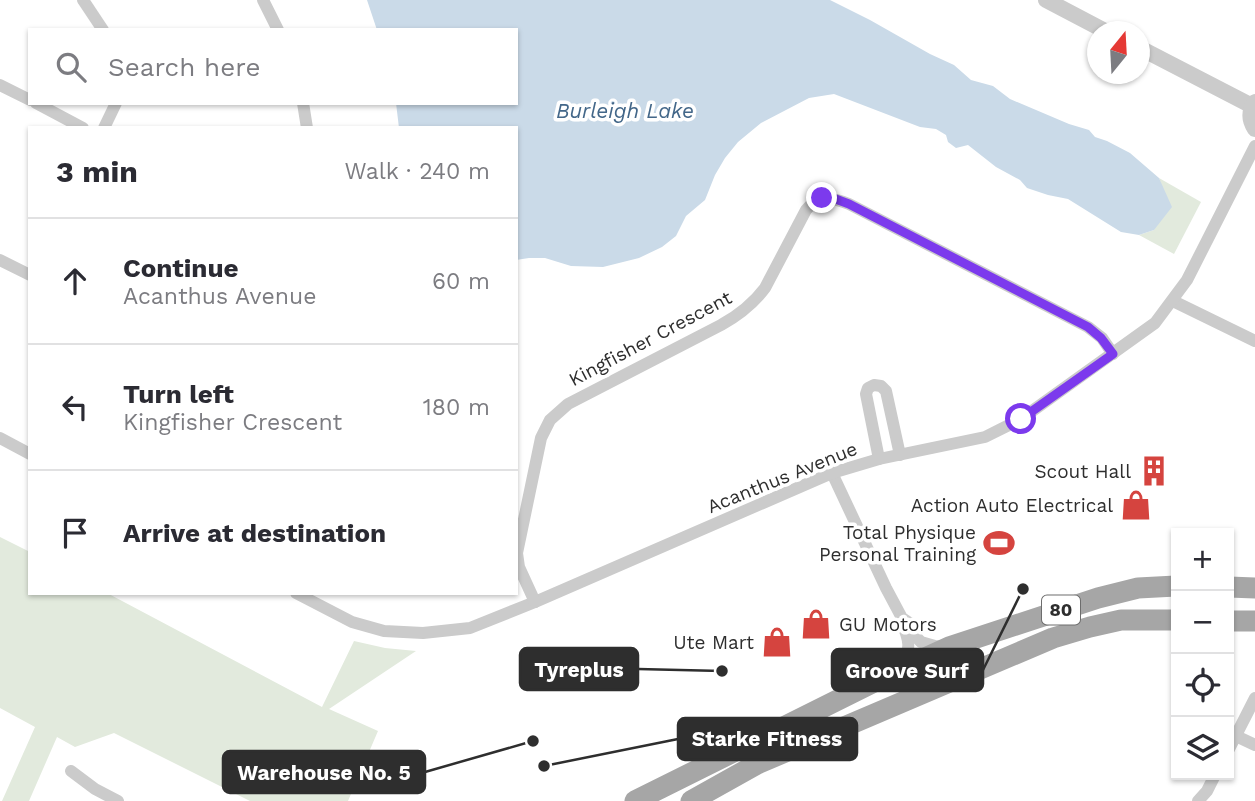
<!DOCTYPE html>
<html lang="en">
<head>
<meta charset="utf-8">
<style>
	body { margin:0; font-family:"Work Sans",sans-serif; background:#f7f7f7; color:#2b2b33 }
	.controls { position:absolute; right:21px; bottom:21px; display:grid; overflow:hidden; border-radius:0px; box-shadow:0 2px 5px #0004 }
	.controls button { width:63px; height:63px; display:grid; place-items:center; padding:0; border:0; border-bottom:2px solid #e1e1e2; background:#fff; color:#2b2b33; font:35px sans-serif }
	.compass { position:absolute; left:1087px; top:21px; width:63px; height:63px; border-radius:50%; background:#fff; box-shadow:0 2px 5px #0004; rotate:18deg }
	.stop { position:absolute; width:21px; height:21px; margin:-16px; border:5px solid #7c3aed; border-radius:50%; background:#fff }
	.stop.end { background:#7c3aed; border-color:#fff; box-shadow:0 2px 7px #0008 }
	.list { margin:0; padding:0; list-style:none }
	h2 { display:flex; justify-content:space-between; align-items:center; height:91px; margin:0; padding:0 28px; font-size:30px }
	h2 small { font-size:23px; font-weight:400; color:#7c7c81 }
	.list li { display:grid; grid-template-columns:46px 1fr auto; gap:21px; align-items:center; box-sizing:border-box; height:126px; padding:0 28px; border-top:2px solid #e1e1e2 }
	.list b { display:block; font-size:26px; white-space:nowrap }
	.list p { margin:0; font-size:23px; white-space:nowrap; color:#7c7c81 }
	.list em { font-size:23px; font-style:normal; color:#7c7c81 }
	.icon { flex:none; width:38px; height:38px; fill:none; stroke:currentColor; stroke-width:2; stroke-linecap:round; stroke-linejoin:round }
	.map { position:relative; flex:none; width:1255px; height:801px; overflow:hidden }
	.search { position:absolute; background:#fff; box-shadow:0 2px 5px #0004; left:28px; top:28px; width:490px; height:77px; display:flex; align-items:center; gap:18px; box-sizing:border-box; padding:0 24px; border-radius:0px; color:#7c7c81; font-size:26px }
	.panel { position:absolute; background:#fff; box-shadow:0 2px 5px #0004; left:28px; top:126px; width:490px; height:469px; border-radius:0px }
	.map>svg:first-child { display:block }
	.green { fill:#e2eadd }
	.water { fill:#cadae8 }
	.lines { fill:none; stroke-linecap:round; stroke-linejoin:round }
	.minor { stroke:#cbcbcb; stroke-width:12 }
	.tertiary { stroke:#cbcbcb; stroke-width:16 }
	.primary { stroke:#a6a6a6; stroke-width:21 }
	.route { stroke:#7c3aed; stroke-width:9 }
	.labels { text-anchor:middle; stroke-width:7; stroke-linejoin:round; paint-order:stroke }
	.shield { fill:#fff; stroke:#6d6d6d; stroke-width:2 }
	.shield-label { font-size:18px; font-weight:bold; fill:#2e2e2e }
	.street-label { font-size:19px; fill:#2e2e2e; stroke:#fff }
	.poi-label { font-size:19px; fill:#2e2e2e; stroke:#fff; text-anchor:end }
	.water-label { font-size:21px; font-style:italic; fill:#436789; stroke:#fff }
	.leader { fill:none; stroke:#2e2e2e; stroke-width:2.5 }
	.callout-dot { fill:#2e2e2e; stroke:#fff; stroke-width:2.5 }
	.callout { fill:#2e2e2e; stroke:#2e2e2e; stroke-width:2.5 }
	.callout-label { font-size:21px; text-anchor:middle; font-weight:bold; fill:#fff }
</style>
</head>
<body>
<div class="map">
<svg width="1255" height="801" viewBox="0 0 1255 801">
	<rect width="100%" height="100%" fill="#fff"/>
	<!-- green -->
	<g class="green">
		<path d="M 1159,178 L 1201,202 L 1174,254 L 1139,235 L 1154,230 L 1163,190 Z"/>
		<path d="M 0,537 L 30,552 L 30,593 L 107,593 L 322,707 L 354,641 L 385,648 L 416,651 L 329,709 L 378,731 L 348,801 L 250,801 L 114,733 L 75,747 L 57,737 L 29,801 L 2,801 L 35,727 L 0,708 Z"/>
	</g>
	<!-- water -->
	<path class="water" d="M 367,0 L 830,0 L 870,20 L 930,54 L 954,65 L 971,80 L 993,86 L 1010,99 L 1069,124 L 1089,130 L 1095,137 L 1107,141 L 1130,153 L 1159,178 L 1172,207 L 1154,230 L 1139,235 L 1121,232 L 1068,199 L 1048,195 L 1027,188 L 1020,180 L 996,167 L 968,145 L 956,148 L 948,142 L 946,135 L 936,129 L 920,127 L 834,94 L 809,98 L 761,123 L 738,142 L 725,158 L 715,175 L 705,200 L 686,216 L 676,236 L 662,247 L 639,258 L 603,267 L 571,266 L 545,258 L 529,258 L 516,260 L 516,128 L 399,128 L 396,103 L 516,103 L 516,30 L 377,30 Z"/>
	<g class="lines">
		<!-- minor -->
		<g class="minor">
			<path d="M 83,0 L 103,30"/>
			<path d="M 263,0 L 278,30"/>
			<path d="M 0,85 L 30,100"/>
			<path d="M 36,103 L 83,128"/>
			<path d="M 303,103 L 307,128"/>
			<path d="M 104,128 L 116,103"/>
			<path d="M 0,260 L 30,275"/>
			<path d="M 1173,301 L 1255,341"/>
			<path d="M 0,438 L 30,454"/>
			<path d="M 879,459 L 866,394 L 868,388 L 874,385 L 881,386 L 886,391 L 900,455"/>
			<path d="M 832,473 L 886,588 L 902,618 L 908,622 L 918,639 L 921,642 L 935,646 L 945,647"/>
			<path d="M 296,593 L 352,622 L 384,631 L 423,633 L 470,628 L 535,602 L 832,473 L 879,459 L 985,437 L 1021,419 L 1155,323 L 1187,280 L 1255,146"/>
			<path d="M 535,602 L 519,567 L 517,553 L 541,438 L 550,420 L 568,404 L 721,325 C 739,315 753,304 765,288 L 806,210 C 818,195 832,197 849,204 L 1088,327 L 1102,338 L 1113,354"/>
			<path d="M 896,668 C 909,652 912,648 904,628"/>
			<path d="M 1236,736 L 1255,745"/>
			<path d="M 1229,749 L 1255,698"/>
			<path d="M 71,771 L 95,789 L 118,801"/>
			<path d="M 1198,801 L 1207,791 L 1215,775"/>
		</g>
		<!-- tertiary -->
		<g class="tertiary">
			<path d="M 1046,0 L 1107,32"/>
			<path d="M 1140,48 L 1252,106"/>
			<path d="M 1255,102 C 1249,111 1249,120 1255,129"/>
		</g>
		<!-- primary -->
		<g class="primary">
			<path d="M 1229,587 L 1255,588"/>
			<path d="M 1229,621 L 1255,621"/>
			<path d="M 635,801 L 892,673 L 949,647 L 1098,598 L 1138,588 L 1176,586"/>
			<path d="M 691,801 L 757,764 L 1053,638 L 1090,627 L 1121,620 L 1176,620"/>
		</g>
	</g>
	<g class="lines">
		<!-- route -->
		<path class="route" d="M 822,198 L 833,198 L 849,204 L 1088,327 L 1101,338 L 1113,354 L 1021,419"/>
	</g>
	<!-- icons -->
	<defs>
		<g id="building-bare" transform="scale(2.415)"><path d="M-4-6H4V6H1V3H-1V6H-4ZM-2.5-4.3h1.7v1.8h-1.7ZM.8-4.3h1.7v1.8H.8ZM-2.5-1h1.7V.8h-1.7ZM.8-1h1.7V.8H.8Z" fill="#d5443f" stroke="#fff" stroke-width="2.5" paint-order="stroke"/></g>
		<g id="shop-bare" transform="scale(2.415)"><path d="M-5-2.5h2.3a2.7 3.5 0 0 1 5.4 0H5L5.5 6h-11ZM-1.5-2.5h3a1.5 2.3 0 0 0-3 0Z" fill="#d5443f" stroke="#fff" stroke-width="2.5" paint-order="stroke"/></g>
		<g id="stadium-bare" transform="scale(2.415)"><path d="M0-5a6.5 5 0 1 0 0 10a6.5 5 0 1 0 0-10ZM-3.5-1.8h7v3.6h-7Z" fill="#d5443f" stroke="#fff" stroke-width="2.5" paint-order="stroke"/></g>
	</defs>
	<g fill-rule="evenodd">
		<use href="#building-bare" x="1154" y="471"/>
		<use href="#shop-bare" x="1136" y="505"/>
		<use href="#stadium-bare" x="999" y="543"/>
		<use href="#shop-bare" x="816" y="624"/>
		<use href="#shop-bare" x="777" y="642"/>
	</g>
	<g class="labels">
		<!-- shield labels -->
		<rect class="shield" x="1042" y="595.5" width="38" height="29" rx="5"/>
		<g class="shield-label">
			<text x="1061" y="616">80</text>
		</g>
		<!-- street labels -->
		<g class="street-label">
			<text transform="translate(650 338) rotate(-28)" y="7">Kingfisher Crescent</text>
			<text transform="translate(782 477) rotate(-22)" y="7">Acanthus Avenue</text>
		</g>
		<!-- poi labels -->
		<g class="poi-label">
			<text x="1131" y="478">Scout Hall</text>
			<text x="1113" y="512">Action Auto Electrical</text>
			<text x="976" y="539">Total Physique<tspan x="976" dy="22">Personal Training</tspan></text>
			<text x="839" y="631" text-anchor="start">GU Motors</text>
			<text x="754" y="649">Ute Mart</text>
		</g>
		<!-- water labels -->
		<g class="water-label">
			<text x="625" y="118">Burleigh Lake</text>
		</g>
	</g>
	<!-- callouts -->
	<path class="leader" d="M722 671L638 669M1023 589L983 670M544 766L678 739M533 741L425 772"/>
	<g class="callout-dot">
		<circle cx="722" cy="671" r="7"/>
		<circle cx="1023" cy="589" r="7"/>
		<circle cx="544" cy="766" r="7"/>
		<circle cx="533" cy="741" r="7"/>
	</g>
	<g class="callout">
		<rect x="520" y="648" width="118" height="42" rx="7"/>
		<rect x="832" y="649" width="151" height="42" rx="7"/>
		<rect x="678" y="718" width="179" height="42" rx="7"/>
		<rect x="223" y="751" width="202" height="42" rx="7"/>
	</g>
	<g class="callout-label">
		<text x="579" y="677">Tyreplus</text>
		<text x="907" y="678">Groove Surf</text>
		<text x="767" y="746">Starke Fitness</text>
		<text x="324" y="780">Warehouse No. 5</text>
	</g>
</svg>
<div class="controls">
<button>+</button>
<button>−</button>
<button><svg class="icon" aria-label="locate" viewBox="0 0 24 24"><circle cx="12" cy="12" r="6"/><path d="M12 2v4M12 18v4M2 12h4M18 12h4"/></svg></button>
<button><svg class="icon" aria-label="layers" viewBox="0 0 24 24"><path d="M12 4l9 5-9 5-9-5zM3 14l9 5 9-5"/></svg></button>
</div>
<svg class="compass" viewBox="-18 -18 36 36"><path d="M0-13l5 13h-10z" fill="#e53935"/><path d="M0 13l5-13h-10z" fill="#7c7c81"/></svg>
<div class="stop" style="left:1021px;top:419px"></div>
<div class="stop end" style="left:822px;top:198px"></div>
<div class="search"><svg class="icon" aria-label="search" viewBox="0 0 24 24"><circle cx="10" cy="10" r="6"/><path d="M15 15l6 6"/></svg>Search here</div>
<section class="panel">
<h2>3 min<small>Walk · 240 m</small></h2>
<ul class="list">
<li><svg class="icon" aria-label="ahead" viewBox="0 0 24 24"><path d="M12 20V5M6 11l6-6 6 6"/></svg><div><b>Continue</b><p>Acanthus Avenue</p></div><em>60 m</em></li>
<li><svg class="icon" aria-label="left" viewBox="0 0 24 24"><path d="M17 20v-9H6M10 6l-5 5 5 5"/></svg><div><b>Turn left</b><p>Kingfisher Crescent</p></div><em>180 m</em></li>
<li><svg class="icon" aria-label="arrive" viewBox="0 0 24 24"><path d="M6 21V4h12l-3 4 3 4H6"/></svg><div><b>Arrive at destination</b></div></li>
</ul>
</section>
</div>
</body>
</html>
